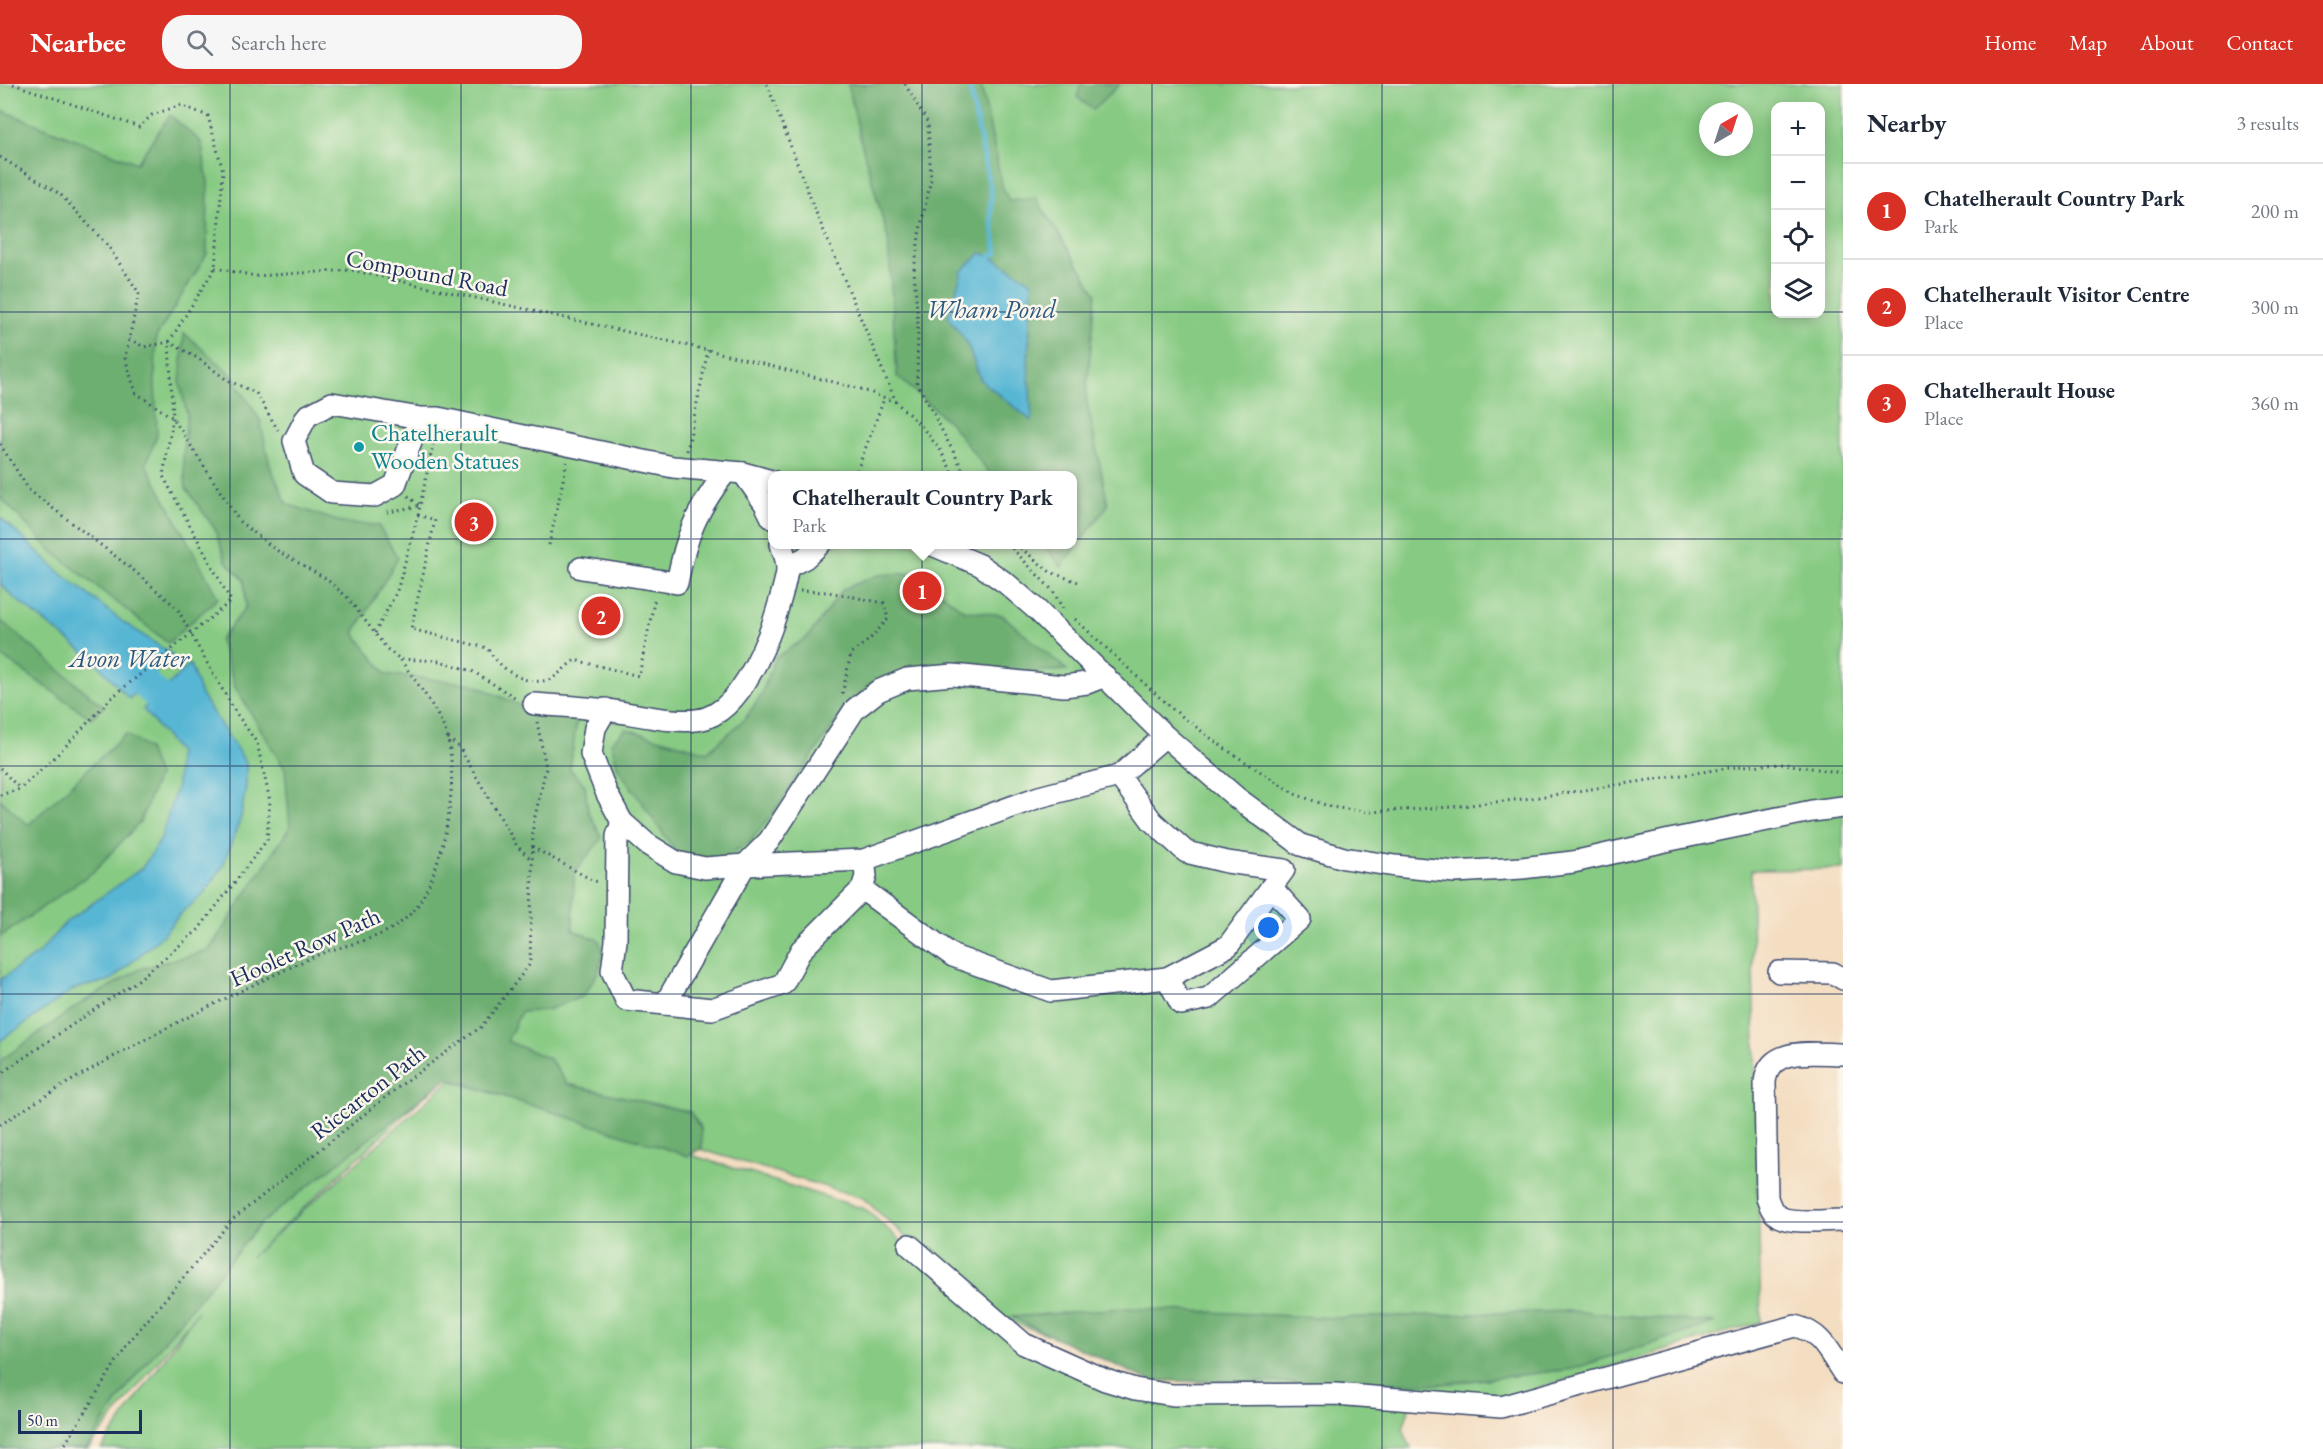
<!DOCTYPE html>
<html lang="en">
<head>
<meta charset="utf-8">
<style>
	body { margin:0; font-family:"EB Garamond",serif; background:#f6f6f7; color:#1f2937 }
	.controls { position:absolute; right:18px; top:18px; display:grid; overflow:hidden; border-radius:12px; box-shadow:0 3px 15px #0003 }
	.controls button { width:54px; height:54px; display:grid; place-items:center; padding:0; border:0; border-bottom:2px solid #e0e1e3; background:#fff; color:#1f2937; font:30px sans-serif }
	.compass { position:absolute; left:1699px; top:18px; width:54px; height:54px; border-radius:50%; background:#fff; box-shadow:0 3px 15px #0003; rotate:39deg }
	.scale { position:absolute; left:18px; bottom:15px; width:124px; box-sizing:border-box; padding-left:6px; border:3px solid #1b2f5e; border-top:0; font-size:16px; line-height:21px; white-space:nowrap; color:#1b2f5e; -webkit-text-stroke:4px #fbf7ec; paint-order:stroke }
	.you { position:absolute; left:1269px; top:844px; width:21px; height:21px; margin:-15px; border:4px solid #fff; border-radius:50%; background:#1a73e8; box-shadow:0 0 0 9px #1a73e833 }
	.badge { display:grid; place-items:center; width:39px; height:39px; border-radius:50%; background:#d93025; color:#fff; font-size:20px; font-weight:700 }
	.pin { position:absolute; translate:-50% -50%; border:3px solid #fff; box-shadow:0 2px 6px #0006 }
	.popup { position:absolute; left:768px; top:387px; width:309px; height:78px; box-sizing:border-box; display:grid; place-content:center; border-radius:12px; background:#fff; filter:drop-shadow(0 2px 4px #0005); font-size:20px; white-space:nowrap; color:#747a83 }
	.popup b { font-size:22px; color:#1f2937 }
	.popup::after { content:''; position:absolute; left:50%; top:100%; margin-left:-12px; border:12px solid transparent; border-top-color:#fff }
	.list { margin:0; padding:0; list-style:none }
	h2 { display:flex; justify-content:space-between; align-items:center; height:78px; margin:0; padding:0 24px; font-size:26px }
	h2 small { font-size:20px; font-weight:400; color:#747a83 }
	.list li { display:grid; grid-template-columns:39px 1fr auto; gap:18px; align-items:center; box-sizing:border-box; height:96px; padding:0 24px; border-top:2px solid #e0e1e3 }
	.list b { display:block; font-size:22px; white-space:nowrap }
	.list p { margin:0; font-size:20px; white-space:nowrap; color:#747a83 }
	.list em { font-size:20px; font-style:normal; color:#747a83 }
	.icon { flex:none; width:33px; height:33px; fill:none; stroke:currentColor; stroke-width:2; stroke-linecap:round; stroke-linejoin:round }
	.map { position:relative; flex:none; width:1843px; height:1365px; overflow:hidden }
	header { display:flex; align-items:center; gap:36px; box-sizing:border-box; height:84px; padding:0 30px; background:#d93025; color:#fff }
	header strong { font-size:28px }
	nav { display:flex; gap:33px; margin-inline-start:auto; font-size:21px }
	.search { width:420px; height:54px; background:#f6f6f7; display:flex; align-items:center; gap:15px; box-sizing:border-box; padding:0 21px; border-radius:24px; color:#747a83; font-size:22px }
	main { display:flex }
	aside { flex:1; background:#fff }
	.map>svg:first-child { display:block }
	.green { fill:#87ca83; stroke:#517c70; stroke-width:1.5; fill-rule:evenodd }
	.forest { fill:#6dae71; stroke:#446e68; stroke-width:1.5; fill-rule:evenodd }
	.water { fill:#56b6d4; stroke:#387299; stroke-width:1.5 }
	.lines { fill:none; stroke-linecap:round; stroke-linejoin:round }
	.stream { stroke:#56b6d4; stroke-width:5 }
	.river { stroke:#56b6d4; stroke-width:30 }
	.minor-casing { stroke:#3c496d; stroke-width:24 }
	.path { stroke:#3c496d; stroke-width:3; stroke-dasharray:1.5 4.5; stroke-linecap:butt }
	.minor { stroke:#fff; stroke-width:21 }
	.path-bridge { stroke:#3c496d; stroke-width:3; stroke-dasharray:1.5 4.5; stroke-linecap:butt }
	.grid { fill:none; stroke:#1b2f5e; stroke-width:1.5; stroke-opacity:0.55 }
	.culture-dot { fill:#0f9aa8; stroke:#fbf7ec; stroke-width:2 }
	.labels { text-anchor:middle; stroke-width:5; stroke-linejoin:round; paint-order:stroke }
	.street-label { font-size:24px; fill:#1b2f5e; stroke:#fbf7ec }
	.culture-label { font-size:24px; fill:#0d838f; stroke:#fbf7ec; text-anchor:start }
	.water-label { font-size:26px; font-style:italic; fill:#2d5881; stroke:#fbf7ec }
</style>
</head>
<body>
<header>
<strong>Nearbee</strong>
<div class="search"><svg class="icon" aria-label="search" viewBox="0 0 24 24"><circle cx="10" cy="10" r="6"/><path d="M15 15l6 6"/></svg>Search here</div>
<nav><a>Home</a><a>Map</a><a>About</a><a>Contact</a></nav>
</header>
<main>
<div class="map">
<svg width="1843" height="1365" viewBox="0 0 1843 1365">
	<rect width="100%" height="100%" fill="#fbf7ec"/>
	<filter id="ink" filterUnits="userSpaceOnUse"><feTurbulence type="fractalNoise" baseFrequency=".0167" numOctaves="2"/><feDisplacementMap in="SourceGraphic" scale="12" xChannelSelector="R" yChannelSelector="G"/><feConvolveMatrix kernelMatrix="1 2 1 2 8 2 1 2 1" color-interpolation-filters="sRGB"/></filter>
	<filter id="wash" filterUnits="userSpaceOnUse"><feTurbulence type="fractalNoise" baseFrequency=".008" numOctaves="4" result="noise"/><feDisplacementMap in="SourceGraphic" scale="24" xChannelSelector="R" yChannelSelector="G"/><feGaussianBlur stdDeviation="1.35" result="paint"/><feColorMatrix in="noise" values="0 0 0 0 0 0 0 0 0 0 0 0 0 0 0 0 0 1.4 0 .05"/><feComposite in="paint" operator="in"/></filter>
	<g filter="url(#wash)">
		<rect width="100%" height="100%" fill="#f4dec2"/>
		<!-- green -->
		<path class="green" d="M 0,0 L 1843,0 L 1843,785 L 1751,786 L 1761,1238 L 1499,1316 L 1182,1297 L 991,1231 L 863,1114 L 452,991 L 421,1015 L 251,1173 L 450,996 L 865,1125 L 984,1232 L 1146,1303 L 1411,1318 L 1403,1345 L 1411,1365 L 101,1365 L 198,1227 L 88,1365 L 0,1365 ZM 1776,22 L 1820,22 L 1820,230 L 1776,230 ZM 1708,27 L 1744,27 L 1744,63 L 1708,63 ZM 772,392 L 1072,392 L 1072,460 L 772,460 Z"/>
		<!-- forest -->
		<g class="forest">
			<path d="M 848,0 L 981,0 L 1002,102 L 1009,117 L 1036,114 L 1096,209 L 1086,313 L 1108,421 L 1061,483 L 1044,461 L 1072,460 L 1072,392 L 991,391 L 951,340 L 897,292 L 888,154 L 861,58 ZM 990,172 L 1032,198 L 1028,278 L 1031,336 L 981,296 L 966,257 L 948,233 Z"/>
			<path d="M 1081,0 L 1120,0 L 1093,26 L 1077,13 Z"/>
			<path d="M 0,26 L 137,79 L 170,31 L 201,58 L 208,97 L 207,170 L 156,253 L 155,297 L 157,351 L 146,380 L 218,514 L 168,559 L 52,467 L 0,413 Z"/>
			<path d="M 184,249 L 230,289 L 260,336 L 270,382 L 287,420 L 343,439 L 378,441 L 398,474 L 354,549 L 386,590 L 473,600 L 530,626 L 577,635 L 570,685 L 585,701 L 588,727 L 602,754 L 574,789 L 573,846 L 599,856 L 604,869 L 598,888 L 584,912 L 547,926 L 521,928 L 507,957 L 550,975 L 567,1000 L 690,1028 L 701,1044 L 702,1064 L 688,1072 L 447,994 L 260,1140 L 130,1299 L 86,1365 L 0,1365 L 0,977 L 80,920 L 140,885 L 209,866 L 290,743 L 285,685 L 235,603 L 220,556 L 246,523 L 244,496 L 226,477 L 215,445 L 186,404 L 183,373 L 187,330 L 180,300 Z"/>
			<path d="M 916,489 L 963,526 L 1002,531 L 1067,586 L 1033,588 L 959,584 L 849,619 L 773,729 L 750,758 L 720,776 L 680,774 L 618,684 L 611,658 L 626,645 L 707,668 L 745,635 L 761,611 L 775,574 L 808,553 L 843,505 L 878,491 Z"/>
			<path d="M 0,536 L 104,623 L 91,634 L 0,571 Z"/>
			<path d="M 126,650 L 148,665 L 158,692 L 140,738 L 93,788 L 0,853 L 0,715 L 28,741 Z"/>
			<path d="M 1123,1224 L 1337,1234 L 1572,1227 L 1715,1239 L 1572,1285 L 1443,1300 L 1150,1297 L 1011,1233 Z"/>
		</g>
		<!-- water -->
		<g class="water">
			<path d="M 981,169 L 990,172 L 1032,198 L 1028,278 L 1032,337 L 981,296 L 966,257 L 948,233 L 962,187 Z"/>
			<path d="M 0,433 L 62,490 L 123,538 L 173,571 L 129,615 L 96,578 L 13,513 L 0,499 Z"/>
			<path d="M 190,580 L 201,611 L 246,679 L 246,701 L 241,733 L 223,782 L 204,810 L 180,830 L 162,852 L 111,896 L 74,905 L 0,957 L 0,896 L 39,869 L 65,839 L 142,784 L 160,757 L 177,701 L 178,668 L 143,625 Z"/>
		</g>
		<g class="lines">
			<!-- stream -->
			<path class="stream" d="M 969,0 L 991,108 L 991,132 L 997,169 L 990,172"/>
			<!-- river -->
			<path class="river" d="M 116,572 L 187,640"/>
		</g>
	</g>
	<g filter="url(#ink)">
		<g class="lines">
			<!-- minor casing -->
			<g class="minor-casing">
				<g id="minor">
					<path d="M 420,334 L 395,401 L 375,412 L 332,409 L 304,390 L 294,357 L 307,332 L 332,319 L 420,334 L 438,334 L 673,383 L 743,389 L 772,397"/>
					<path d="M 743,389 L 765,420 L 772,434"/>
					<path d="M 930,460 L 980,481 L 1007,500 L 1037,526 L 1165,652 L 1237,714 L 1301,761 L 1344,774 L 1395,782 L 1455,788 L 1522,784 L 1573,778 L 1670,756 L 1812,727 L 1843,723"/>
					<path d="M 787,483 L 805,474 L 820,460"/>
					<path d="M 581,484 L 677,499 C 686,452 696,427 725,389"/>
					<path d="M 1105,592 L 1087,599 L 1064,602 L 953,591 L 907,595 L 878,607 L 855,625 L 769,757 L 745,781 L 864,776 L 1039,713 L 1119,692 L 1165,652"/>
					<path d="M 534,620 C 558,622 582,623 606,626 C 633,629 681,642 706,634 C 736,624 757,580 768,553 C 773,541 788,493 787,483 C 787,476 783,467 781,460"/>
					<path d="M 606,625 L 595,644 L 591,670 L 607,710 L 622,738 L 647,760 L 676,778 L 705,784 L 745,781"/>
					<path d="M 622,738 L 617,752 L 616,857 L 612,887 L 626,916 L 665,920"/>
					<path d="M 864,776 L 866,792 L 862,805 L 953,872 L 1051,907 L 1167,894 L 1228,862 L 1284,786 L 1227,778 L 1186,768 L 1152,737 L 1119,692"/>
					<path d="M 745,781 L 665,920 L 712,925 L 783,900 L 801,866 L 862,805"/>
					<path d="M 1779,888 L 1833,889 L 1843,895"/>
					<path d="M 1167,894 L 1181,920 L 1209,914 L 1300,835 L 1271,803"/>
					<path d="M 1843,970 C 1815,970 1769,961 1765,998 L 1767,1114 C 1770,1122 1772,1129 1780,1133 C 1793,1140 1828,1136 1843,1136"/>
					<path d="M 909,1161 L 1024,1260 L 1105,1296 L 1135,1305 L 1173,1311 L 1335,1310 L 1501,1323 L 1795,1242 C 1822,1249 1828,1267 1843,1289"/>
				</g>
			</g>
			<!-- path -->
			<g class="path">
				<path d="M 13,0 L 139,43 L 152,31 L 181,21 L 208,32 L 223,87 L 215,184 L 169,258 L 173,334 L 163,392 L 231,517 L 209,535"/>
				<path d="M 767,0 L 815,126 L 896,318 L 922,343 L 941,367 L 954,392"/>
				<path d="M 905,0 L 928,39 L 931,95 L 920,146 L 914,186 L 918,241 L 917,299 L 966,392"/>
				<path d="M 0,73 L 60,110 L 108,162 L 139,209 L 125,274 L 136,309 L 173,334 L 240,438 L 276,466 L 325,494 L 347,513 L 387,565 L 400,575 L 440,577 L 472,587 L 516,614"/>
				<path d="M 215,184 L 256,192 L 351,186 L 708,266 L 861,305 L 896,318"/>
				<path d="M 129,255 L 144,263 L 169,258 L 199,275 L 227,296 L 256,309 L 278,346"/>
				<path d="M 0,360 L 29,406 L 132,485 L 177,524 L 202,570 L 236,629 L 257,659 L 270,717 L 267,756 L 198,846 L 138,896 L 0,990"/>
				<path d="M 687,367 L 708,266"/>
				<path d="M 855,392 L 884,315"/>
				<path d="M 408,412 L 420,422"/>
				<path d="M 387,428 L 420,422"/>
				<path d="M 418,431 L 435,436 L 411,545 L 487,564 C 500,584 522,602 548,596 C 556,594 567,581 575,576 L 639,592 L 655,513"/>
				<path d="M 1008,460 L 1053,507 L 1063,525"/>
				<path d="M 1016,460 L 1050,488 L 1078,498"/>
				<path d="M 549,461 L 567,378"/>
				<path d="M 800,507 L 828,508 L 884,519 L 888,535 L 869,556 L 851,569 L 842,611"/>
				<path d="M 1075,535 L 1171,624 L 1224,664 L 1295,710 L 1331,723 L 1368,728 L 1451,723 L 1532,714 L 1741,682 L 1785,680 L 1843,689"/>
				<path d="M 375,549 L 397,507 L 418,431 L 435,351"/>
				<path d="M 448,654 L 459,663 L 517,762 L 532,776"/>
				<path d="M 0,684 L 20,705"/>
				<path d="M 0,711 L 20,705 L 60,668 L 111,614"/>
				<path d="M 532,763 L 594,797 L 599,798"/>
				<path d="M 0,1041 C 97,977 203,924 308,875 C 344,858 385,859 413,827 C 444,791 463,688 444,644 C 433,619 416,598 400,575"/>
				<path d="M 62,1365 L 128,1259 L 232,1136 L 401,1001 L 481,943 L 530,880 L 533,741 L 546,684 L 537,638"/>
			</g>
			<!-- minor -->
			<use href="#minor" class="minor"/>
			<!-- path-bridge -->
			<path class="path-bridge" d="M 111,614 L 209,535"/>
		</g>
	</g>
	<!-- grid -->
	<path class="grid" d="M 230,0 L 230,1365M 461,0 L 461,1365M 691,0 L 691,1365M 922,0 L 922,1365M 1152,0 L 1152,1365M 1382,0 L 1382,1365M 1613,0 L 1613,1365M 0,228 L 1776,228M 1820,228 L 1843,228M 0,455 L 1843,455M 0,682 L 1843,682M 0,910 L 1843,910M 0,1138 L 1843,1138"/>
	<!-- markers -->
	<circle class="culture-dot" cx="359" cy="363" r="6"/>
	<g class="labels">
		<!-- street labels -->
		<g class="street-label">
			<text transform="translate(427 189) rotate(11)" y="8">Compound Road</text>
			<text transform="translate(305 863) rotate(-24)" y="8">Hoolet Row Path</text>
			<text transform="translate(368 1008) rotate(-38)" y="8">Riccarton Path</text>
		</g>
		<!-- culture labels -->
		<g class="culture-label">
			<text x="371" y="357">Chatelherault<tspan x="371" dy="28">Wooden Statues</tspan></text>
		</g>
		<!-- water labels -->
		<g class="water-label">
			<text x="991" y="234">Wham Pond</text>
			<text x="129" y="583">Avon Water</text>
		</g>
	</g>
</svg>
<div class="controls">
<button>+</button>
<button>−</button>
<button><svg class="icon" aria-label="locate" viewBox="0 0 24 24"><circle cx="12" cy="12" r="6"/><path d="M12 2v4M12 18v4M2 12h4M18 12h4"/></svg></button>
<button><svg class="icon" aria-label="layers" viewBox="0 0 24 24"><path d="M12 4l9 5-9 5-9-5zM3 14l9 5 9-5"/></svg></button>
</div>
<svg class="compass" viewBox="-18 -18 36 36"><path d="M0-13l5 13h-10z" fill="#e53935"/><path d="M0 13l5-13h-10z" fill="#747a83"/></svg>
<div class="scale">50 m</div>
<div class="you"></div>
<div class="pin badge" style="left:922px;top:507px">1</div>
<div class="popup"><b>Chatelherault Country Park</b>Park</div>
<div class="pin badge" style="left:601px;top:532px">2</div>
<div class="pin badge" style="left:474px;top:438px">3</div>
</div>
<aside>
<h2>Nearby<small>3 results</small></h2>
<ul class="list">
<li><span class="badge">1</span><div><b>Chatelherault Country Park</b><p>Park</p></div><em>200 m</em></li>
<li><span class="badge">2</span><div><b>Chatelherault Visitor Centre</b><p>Place</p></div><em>300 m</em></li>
<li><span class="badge">3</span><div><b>Chatelherault House</b><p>Place</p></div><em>360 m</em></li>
</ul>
</aside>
</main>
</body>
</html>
